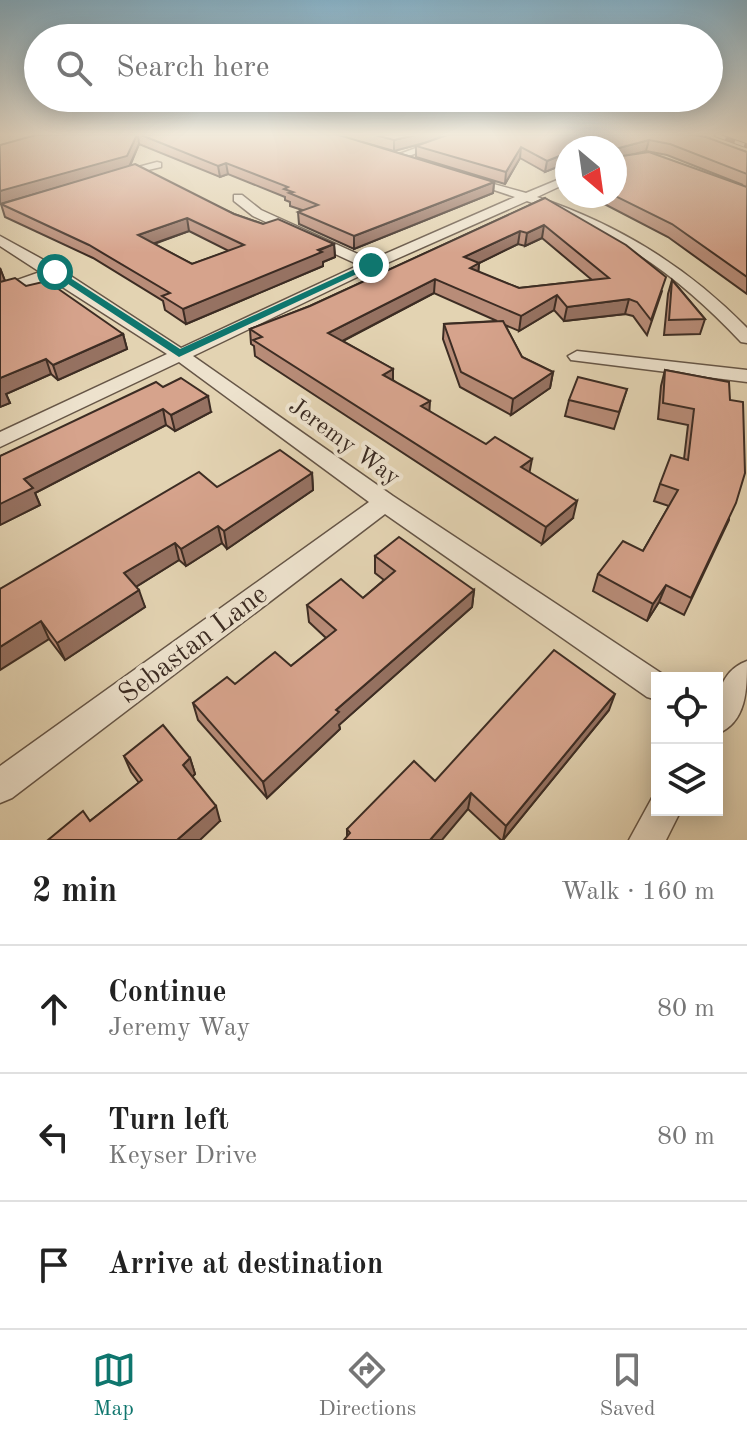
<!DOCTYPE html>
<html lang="en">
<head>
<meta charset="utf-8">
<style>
	body { margin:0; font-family:"Old Standard TT",serif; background:#f2f2f2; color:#222 }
	.controls { position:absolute; right:24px; bottom:24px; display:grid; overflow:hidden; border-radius:0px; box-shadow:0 4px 20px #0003 }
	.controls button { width:72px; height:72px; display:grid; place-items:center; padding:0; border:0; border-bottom:2px solid #e0e0e0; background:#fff; color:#222; font:40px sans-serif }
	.compass { position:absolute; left:555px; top:136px; width:72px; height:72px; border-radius:50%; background:#fff; box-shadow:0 4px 20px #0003; rotate:151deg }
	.stop { position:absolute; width:24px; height:24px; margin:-18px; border:6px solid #0f766e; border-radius:50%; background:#fff }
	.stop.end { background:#0f766e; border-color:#fff; box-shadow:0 2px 8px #0008 }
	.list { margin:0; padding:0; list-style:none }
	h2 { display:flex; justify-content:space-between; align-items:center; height:104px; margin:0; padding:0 32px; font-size:34px }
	h2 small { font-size:26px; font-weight:400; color:#767676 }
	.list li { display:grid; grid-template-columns:52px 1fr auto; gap:24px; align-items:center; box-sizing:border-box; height:128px; padding:0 32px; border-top:2px solid #e0e0e0 }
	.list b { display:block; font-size:30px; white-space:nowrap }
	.list p { margin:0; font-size:26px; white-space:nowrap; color:#767676 }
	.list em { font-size:26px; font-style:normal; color:#767676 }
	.icon { flex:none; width:44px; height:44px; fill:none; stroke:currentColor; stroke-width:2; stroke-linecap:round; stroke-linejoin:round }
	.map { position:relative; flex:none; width:747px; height:840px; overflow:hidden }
	.search { position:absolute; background:#fff; box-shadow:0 4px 20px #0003; left:24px; right:24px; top:24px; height:88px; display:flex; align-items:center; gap:20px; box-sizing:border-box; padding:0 28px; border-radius:44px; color:#767676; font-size:30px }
	.sheet { height:488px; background:#fff }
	nav { display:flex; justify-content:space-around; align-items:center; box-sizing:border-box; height:112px; border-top:2px solid #e0e0e0; background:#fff; font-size:22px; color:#767676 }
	nav a { display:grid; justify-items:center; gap:4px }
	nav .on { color:#0f766e }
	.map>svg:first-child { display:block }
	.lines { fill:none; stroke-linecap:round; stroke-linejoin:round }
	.minor-casing { stroke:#665647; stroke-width:3 }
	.minor { fill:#ede2cd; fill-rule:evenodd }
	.rail-casing { stroke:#3c2c23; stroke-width:5 }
	.rail { stroke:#ede2cd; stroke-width:3; stroke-dasharray:10; stroke-linecap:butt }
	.wall { fill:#b88c78; stroke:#3c2c23; stroke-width:2; fill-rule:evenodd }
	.shaded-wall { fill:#967262; stroke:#3c2c23; stroke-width:2 }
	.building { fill:#d6a38c; stroke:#3c2c23; stroke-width:2; fill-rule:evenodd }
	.route { fill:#0f766e }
	.labels { text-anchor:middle; stroke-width:8; stroke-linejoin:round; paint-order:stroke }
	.street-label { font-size:24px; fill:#3c2c23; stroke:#ede2cd }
	.near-street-label { font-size:28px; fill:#3c2c23; stroke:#ede2cd }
</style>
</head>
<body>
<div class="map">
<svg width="747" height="840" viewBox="0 0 747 840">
	<rect width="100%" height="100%" fill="#e3d3b2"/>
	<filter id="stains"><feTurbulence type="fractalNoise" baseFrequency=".0025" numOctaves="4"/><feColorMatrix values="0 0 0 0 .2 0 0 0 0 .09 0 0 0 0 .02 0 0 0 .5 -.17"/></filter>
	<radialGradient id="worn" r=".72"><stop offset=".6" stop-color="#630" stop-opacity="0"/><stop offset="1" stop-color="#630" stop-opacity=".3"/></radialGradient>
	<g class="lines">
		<!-- minor casing -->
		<g class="minor-casing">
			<g id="minor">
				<path d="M 452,135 L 467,135 L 403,158 L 394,156 Z"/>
				<path d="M 157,162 L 161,163 L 161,167 L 118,177 L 112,174 Z"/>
				<path d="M 464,176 L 526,193 L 567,176 L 567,183 L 537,197 C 619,225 686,266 747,328 L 747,343 L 741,342 C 676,273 616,232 527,201 L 376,268 L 193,356 L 393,496 L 667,677 L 657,678 L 657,700 L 647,697 L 385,514 L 12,798 L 0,803 L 0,766 L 369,502 L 179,362 L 0,447 L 0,432 L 167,354 L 50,279 L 0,296 L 0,286 L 40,272 L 0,246 L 0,236 L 60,269 L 181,348 L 359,265 L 253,216 L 234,201 L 234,195 L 242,195 L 261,210 L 371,260 L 515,197 L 464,180 Z"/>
				<path d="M 577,351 L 747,370 L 747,382 L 571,360 L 568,356 Z"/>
				<path d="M 747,661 C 747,689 747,722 717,734 C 717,705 715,673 747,661 Z"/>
				<path d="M 657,796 L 657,810 L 681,810 L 666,840 L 629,840 L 652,798 Z"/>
			</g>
		</g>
		<!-- minor -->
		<use href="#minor" class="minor"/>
		<!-- rail casing -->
		<g class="rail-casing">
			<path id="rail" d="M 716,135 L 747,146"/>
		</g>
		<!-- rail -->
		<use href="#rail" class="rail"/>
	</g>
	<!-- wall -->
	<g class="wall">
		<path d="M 36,135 L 695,135 L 747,152 L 747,294 L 668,237 L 589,196 L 615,196 L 615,148 L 567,148 L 567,163 L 545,172 L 520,158 L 505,184 L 416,157 L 416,146 L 424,143 L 394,151 L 362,142 L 494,182 L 493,193 L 354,249 L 299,224 L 298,212 L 302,210 L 290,206 L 290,202 L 285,200 L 285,197 L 228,174 L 220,177 L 139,144 L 130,166 L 234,214 L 263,224 L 334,244 L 335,257 L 323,262 L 323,266 L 186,324 L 165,310 L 163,301 L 93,258 L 5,217 L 1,204 L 74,183 ZM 646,151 L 667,155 L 743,185 L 632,155 ZM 189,231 L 229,251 L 192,264 L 154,244 Z"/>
		<path d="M 545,198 L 662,291 L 647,335 L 633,316 L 625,314 L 564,321 L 554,310 L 519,331 L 505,325 L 522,357 L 553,372 L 550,388 L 511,415 L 460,387 L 443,339 L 444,324 L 497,321 L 434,293 L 343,341 L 393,369 L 393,380 L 429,411 L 573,518 L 542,544 L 255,356 L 254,346 L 251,344 L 250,329 L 310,306 ZM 542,238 L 592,280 L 519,288 L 478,272 L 479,263 L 518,244 L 525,246 Z"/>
		<path d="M 0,268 L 5,281 L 26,286 L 123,334 L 127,349 L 58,380 L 51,374 L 6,394 L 10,403 L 0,407 Z"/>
		<path d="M 672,280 L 705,319 L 700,334 L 664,335 L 668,294 Z"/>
		<path d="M 665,370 L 729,382 L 729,520 L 684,615 L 659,602 L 647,621 L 593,591 L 598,574 L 643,551 L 669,506 L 654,501 L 660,484 L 684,459 L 688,425 L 658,419 L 661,386 Z"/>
		<path d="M 163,387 L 211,412 L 175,431 L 166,425 L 35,493 L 40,505 L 0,525 L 0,456 Z"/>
		<path d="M 627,389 L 614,429 L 565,416 L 569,400 Z"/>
		<path d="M 312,473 L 313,490 L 227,549 L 222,543 L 186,566 L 179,560 L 136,587 L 145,607 L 65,660 L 49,639 L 0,589 L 217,487 Z"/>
		<path d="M 375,556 L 474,590 L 472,607 L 339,725 L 340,729 L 267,798 L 198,720 L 193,703 L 235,684 L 291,666 L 326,638 L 309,622 L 307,605 L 363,598 L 384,580 L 375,573 Z"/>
		<path d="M 609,710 L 503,840 L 501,840 L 468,809 L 347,836 L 347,829 L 435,781 Z"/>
		<path d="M 124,756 L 190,758 L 195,774 L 192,777 L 220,821 L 90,821 L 139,783 L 131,772 Z"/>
	</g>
	<!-- shaded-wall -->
	<g class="shaded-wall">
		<path d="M 138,135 L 139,144 L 129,167 L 0,204 L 0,191 Z"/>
		<path d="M 415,135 L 454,135 L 394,151 L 394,140 Z"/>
		<path d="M 649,140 L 646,151 L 615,159 L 615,149 Z"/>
		<path d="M 521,147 L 520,158 L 505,184 L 506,172 Z"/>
		<path d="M 567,153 L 567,163 L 545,172 L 547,161 Z"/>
		<path d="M 226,163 L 228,174 L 220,177 L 218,166 Z"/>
		<path d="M 494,182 L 493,193 L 354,249 L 354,236 Z"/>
		<path d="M 187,218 L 189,231 L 141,248 L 138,235 Z"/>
		<path d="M 544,225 L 542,238 L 525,246 L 527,233 Z"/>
		<path d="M 520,231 L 518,244 L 463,271 L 464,257 Z"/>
		<path d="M 334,244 L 335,257 L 323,262 L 323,266 L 186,324 L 183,309 Z"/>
		<path d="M 479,263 L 478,277 L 470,268 Z"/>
		<path d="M 0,268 L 5,281 L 0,283 Z"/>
		<path d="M 435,279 L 434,293 L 329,348 L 328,333 Z"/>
		<path d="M 557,295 L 554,310 L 519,331 L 521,316 Z"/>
		<path d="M 629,299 L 625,314 L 564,321 L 567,307 Z"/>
		<path d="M 123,334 L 127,349 L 58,380 L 53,365 Z"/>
		<path d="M 46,359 L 51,374 L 6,394 L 10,403 L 0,407 L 0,378 Z"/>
		<path d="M 393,369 L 393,385 L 383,375 Z"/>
		<path d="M 553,372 L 550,388 L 511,415 L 513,399 Z"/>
		<path d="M 208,396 L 211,412 L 175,431 L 171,415 Z"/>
		<path d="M 430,401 L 429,417 L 421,406 Z"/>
		<path d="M 163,409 L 166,425 L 35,493 L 40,505 L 0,525 L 0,504 L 24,479 Z"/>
		<path d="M 532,459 L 529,475 L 521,467 Z"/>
		<path d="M 312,473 L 313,490 L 227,549 L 224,531 Z"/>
		<path d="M 577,501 L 573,518 L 542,544 L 546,527 Z"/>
		<path d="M 218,526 L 222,543 L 186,566 L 181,549 Z"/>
		<path d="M 175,543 L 179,560 L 129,591 L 124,573 Z"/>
		<path d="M 666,585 L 659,602 L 647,621 L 653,604 Z"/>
		<path d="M 139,590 L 145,607 L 65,660 L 57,643 Z"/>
		<path d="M 474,590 L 472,607 L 339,725 L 340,729 L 267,798 L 263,782 L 336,710 Z"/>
		<path d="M 41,621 L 49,639 L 0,670 L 0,647 Z"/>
		<path d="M 615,694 L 609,710 L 503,840 L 506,826 Z"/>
		<path d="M 190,758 L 195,774 L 188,781 L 183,765 Z"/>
		<path d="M 471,793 L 468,809 L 442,840 L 430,840 Z"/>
		<path d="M 216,806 L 220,821 L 200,840 L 177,840 Z"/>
	</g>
	<!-- building -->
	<g class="building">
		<path d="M 36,135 L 137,135 L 127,156 L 0,191 L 0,145 Z"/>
		<path d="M 141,135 L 339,135 L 494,182 L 354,236 L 298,212 L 318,205 L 289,193 L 293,192 L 284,189 L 288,187 L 226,163 L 218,166 Z"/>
		<path d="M 375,135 L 415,135 L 394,140 Z"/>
		<path d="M 447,135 L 695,135 L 706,137 L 747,152 L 747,174 L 670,144 L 649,140 L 615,149 L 585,148 L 584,146 L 579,148 L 567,148 L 567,153 L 547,161 L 521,147 L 506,172 L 416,146 Z"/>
		<path d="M 649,152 L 747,187 L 747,277 L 672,224 L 615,196 L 615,155 L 615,157 Z"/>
		<path d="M 135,164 L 234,214 L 263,224 L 278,219 L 334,244 L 318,250 L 322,252 L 183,309 L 162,296 L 170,293 L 89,245 L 1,204 ZM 187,218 L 244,245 L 192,264 L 138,235 Z"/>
		<path d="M 545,198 L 626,245 L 666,277 L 651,320 L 637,302 L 629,299 L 567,307 L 557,295 L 521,316 L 435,279 L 328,333 L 393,369 L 383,375 L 430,401 L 421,406 L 486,444 L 495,437 L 532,459 L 521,467 L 577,501 L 546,527 L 253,340 L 262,337 L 250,329 L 310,306 ZM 544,225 L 609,278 L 519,288 L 470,268 L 479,263 L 464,257 L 520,231 L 527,233 Z"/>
		<path d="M 15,278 L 26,286 L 47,281 L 123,334 L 53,365 L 46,359 L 0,378 L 0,282 Z"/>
		<path d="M 672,280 L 705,319 L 669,320 Z"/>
		<path d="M 503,321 L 522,357 L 553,372 L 513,399 L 461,372 L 444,324 Z"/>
		<path d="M 665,370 L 729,382 L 730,400 L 743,402 L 745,473 L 736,503 L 691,598 L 666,585 L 653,604 L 598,574 L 623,541 L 643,551 L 678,490 L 660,484 L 671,455 L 688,460 L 694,409 L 663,403 Z"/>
		<path d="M 578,377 L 627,389 L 619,412 L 569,400 Z"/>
		<path d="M 181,378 L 208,396 L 171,415 L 163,409 L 24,479 L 33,488 L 0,504 L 0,456 L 156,382 L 163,387 Z"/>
		<path d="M 280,450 L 312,473 L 224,531 L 218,526 L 181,549 L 175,543 L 124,573 L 139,590 L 57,643 L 41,621 L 0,647 L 0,589 L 199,472 L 217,487 Z"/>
		<path d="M 399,537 L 474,590 L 336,710 L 339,712 L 263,782 L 193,703 L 227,677 L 235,684 L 275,652 L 291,666 L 336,630 L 307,605 L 341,579 L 363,598 L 395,571 L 375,556 Z"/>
		<path d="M 554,650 L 615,694 L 506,826 L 471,793 L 430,840 L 344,840 L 350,833 L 347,829 L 414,761 L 435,781 Z"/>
		<path d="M 163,725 L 190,758 L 183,765 L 216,806 L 177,840 L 48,840 L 83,811 L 90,821 L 142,780 L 124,756 Z"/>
	</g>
	<!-- sky -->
	<linearGradient id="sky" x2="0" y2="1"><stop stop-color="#87b6cf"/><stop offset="0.53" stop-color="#f2ebdc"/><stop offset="1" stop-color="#f2ebdc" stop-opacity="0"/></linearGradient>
	<rect width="747" height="253" fill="url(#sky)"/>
	<!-- route -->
	<path class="route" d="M 368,263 L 376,265 L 179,357 L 50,272 L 58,270 L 180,349 Z"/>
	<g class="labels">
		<!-- street labels -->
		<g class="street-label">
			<text transform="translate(345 441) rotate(36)" y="8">Jeremy Way</text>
		</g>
		<!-- near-street labels -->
		<g class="near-street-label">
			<text transform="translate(192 643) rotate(-37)" y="10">Sebastan Lane</text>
		</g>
	</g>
	<rect width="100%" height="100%" filter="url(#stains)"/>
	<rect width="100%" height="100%" fill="url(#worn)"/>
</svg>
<div class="controls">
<button><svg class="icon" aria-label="locate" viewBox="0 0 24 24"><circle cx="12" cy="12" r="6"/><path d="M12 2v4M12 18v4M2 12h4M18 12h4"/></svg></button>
<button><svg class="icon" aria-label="layers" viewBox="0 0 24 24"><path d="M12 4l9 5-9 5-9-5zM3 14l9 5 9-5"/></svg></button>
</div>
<svg class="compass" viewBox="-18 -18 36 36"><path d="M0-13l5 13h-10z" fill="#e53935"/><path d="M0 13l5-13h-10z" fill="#767676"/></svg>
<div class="stop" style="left:55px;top:272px"></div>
<div class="stop end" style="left:371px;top:265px"></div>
<div class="search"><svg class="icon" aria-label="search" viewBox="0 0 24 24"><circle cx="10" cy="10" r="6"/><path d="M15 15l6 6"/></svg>Search here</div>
</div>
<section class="sheet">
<h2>2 min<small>Walk · 160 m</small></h2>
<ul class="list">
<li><svg class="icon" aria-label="ahead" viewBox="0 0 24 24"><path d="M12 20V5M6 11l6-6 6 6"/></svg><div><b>Continue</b><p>Jeremy Way</p></div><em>80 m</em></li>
<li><svg class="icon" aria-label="left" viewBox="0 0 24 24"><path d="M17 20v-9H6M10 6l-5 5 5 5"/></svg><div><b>Turn left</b><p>Keyser Drive</p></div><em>80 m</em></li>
<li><svg class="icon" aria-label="arrive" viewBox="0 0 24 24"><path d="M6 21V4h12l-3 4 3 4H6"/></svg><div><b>Arrive at destination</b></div></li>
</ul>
</section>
<nav>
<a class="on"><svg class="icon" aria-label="map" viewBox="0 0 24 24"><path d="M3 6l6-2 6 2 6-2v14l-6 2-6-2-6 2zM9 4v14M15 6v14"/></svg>Map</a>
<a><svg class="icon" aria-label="directions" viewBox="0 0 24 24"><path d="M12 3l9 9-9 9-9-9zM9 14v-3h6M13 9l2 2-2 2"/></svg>Directions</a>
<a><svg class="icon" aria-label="saved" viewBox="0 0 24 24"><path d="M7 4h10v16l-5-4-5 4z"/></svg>Saved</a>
</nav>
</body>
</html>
